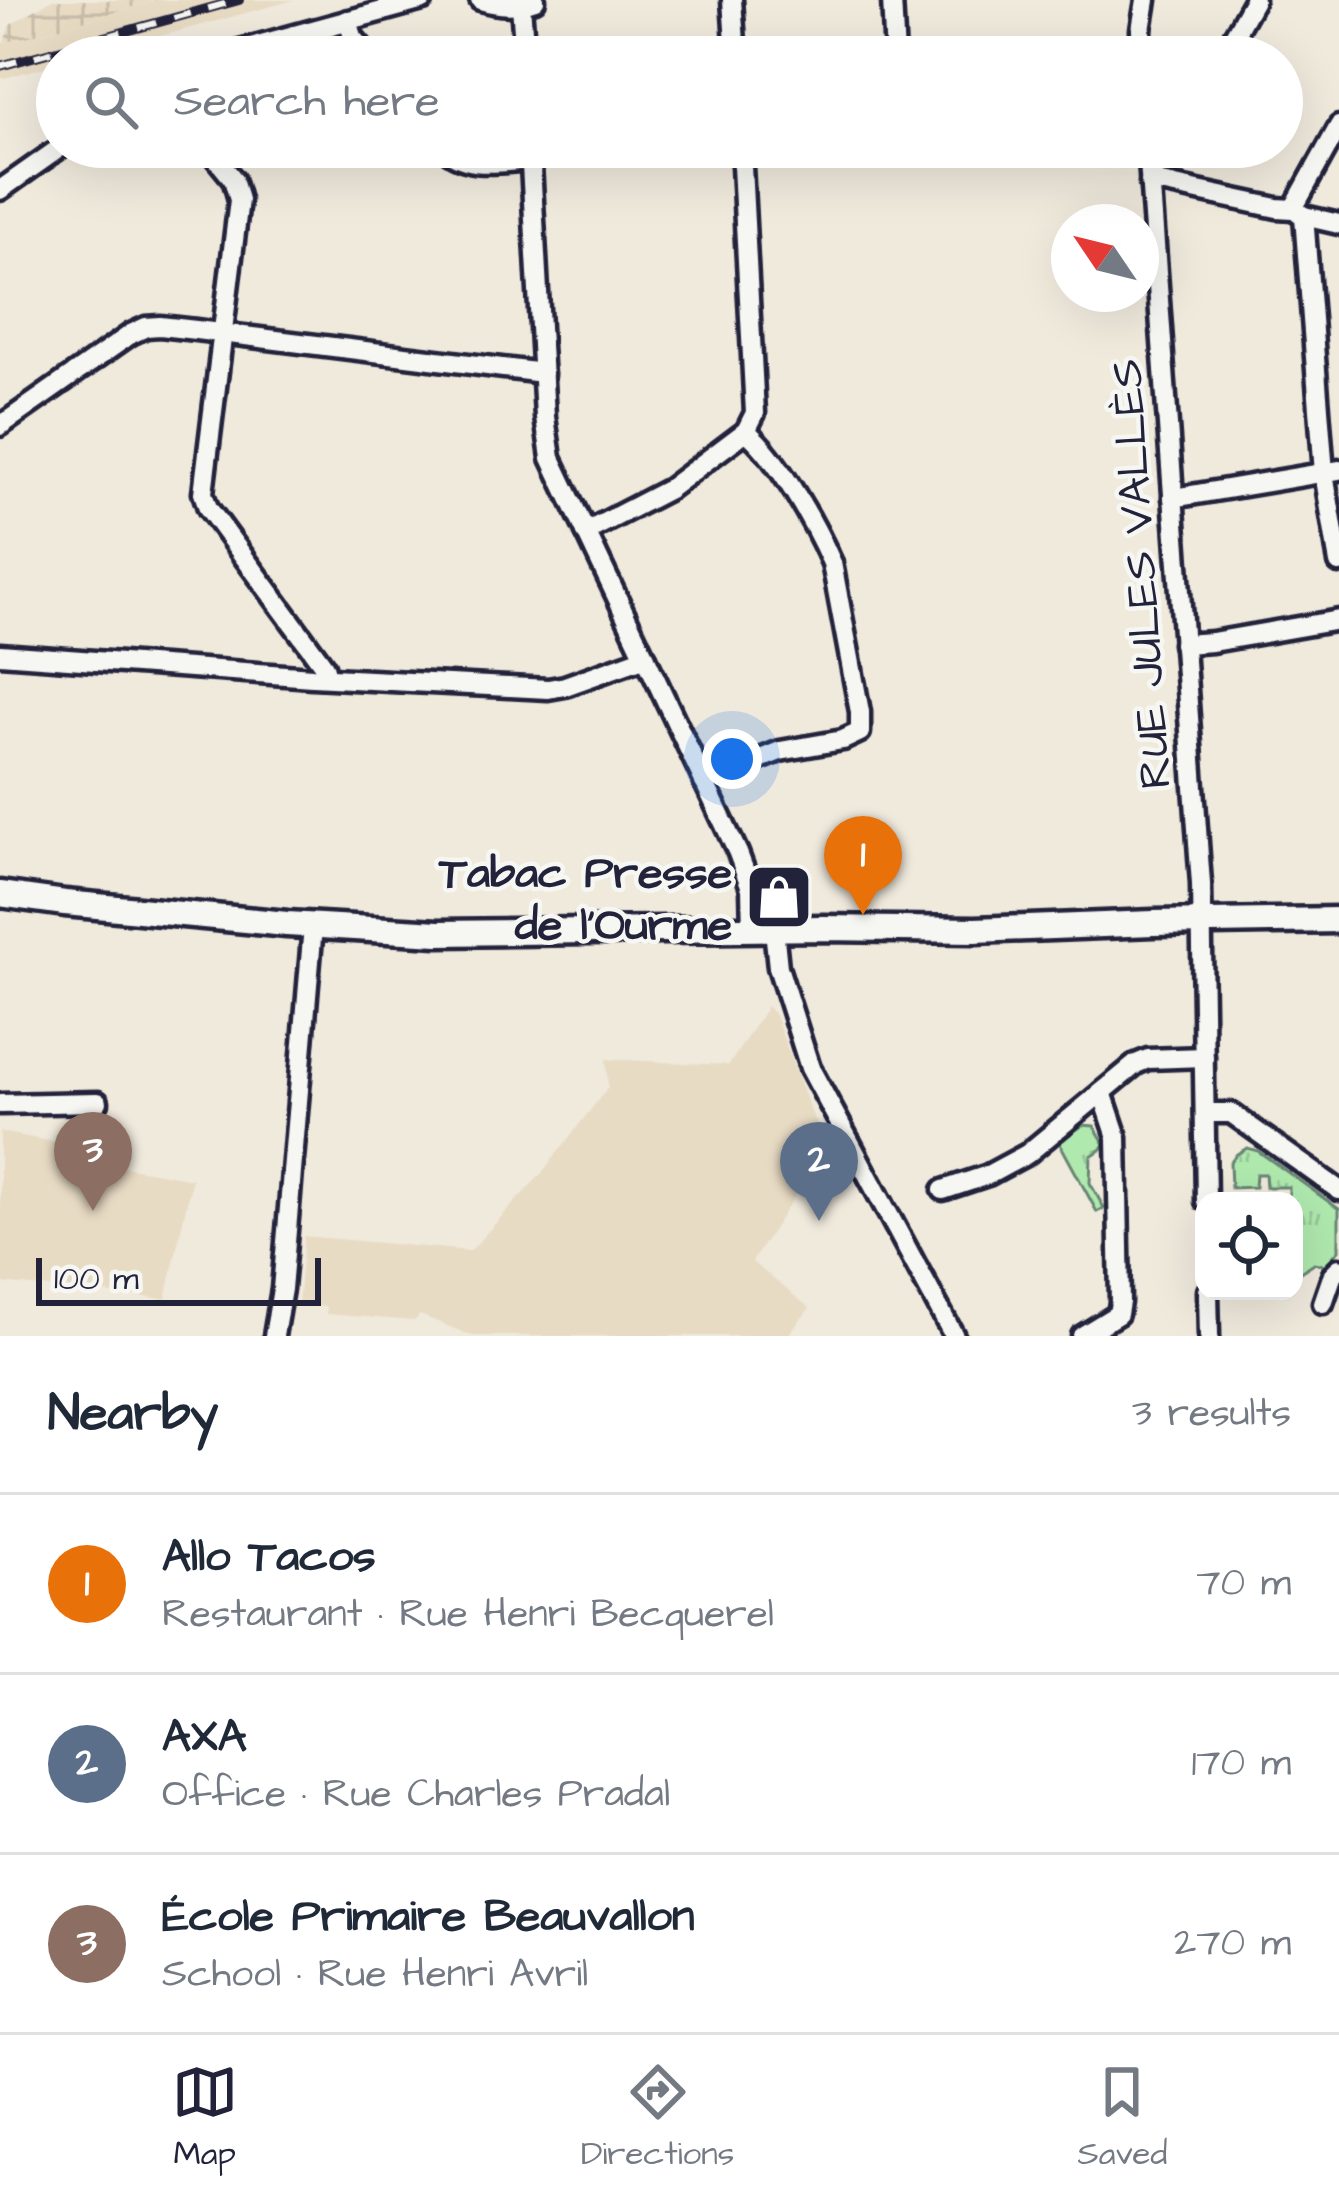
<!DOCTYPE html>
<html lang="en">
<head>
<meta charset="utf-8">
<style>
	body { margin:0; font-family:"Architects Daughter",sans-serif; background:#f2f2f3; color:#1f2937 }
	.controls { position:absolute; right:36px; bottom:36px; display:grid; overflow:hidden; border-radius:24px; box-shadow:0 12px 48px #0002 }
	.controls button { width:108px; height:108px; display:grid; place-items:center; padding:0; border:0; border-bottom:3px solid #e0e1e3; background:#fff; color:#1f2937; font:60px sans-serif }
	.compass { position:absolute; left:1051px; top:204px; width:108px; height:108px; border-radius:50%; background:#fff; box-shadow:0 12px 48px #0002; rotate:305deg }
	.scale { position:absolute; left:36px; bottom:30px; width:285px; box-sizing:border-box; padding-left:12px; border:6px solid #22223b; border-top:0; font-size:33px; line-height:42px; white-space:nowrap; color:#22223b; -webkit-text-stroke:9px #f6f6f2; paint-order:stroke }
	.you { position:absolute; left:732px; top:759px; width:42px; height:42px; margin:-30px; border:9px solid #fff; border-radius:50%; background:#1a73e8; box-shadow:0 0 0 18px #1a73e833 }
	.badge { display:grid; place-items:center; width:78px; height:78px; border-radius:50%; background:#22223b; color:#fff; font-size:39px; font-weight:700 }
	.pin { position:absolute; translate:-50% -99px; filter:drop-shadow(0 3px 6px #0008) }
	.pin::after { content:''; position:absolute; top:63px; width:42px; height:36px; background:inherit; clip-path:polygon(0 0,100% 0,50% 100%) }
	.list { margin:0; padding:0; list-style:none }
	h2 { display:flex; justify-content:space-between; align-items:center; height:156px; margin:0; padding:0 48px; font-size:51px }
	h2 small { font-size:39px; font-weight:400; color:#747a83 }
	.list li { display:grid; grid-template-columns:78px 1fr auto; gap:36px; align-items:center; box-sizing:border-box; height:180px; padding:0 48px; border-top:3px solid #e0e1e3 }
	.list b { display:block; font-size:45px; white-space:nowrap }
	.list p { margin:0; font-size:39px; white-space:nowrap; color:#747a83 }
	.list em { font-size:39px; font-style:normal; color:#747a83 }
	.icon { flex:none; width:66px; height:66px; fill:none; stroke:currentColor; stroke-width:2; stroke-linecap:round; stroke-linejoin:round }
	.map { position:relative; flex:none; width:1339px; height:1336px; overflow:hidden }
	.search { position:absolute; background:#fff; box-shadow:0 12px 48px #0002; left:36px; right:36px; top:36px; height:132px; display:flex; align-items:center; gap:30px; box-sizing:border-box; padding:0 42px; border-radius:66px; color:#747a83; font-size:45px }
	.sheet { height:696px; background:#fff }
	nav { display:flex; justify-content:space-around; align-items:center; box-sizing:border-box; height:168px; border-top:3px solid #e0e1e3; background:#fff; font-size:33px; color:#747a83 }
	nav a { display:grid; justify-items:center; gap:6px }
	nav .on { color:#22223b }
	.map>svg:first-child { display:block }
	.built { fill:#e8dbc4 }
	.industrial { fill:url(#industrial-grid) }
	.grass { fill:url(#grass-tufts); stroke:#688674; stroke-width:3 }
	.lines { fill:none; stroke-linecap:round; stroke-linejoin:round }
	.minor-casing { stroke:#22223b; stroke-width:27 }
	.secondary-casing { stroke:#22223b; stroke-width:33 }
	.minor { stroke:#f6f6f2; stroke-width:18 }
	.secondary { stroke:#f6f6f2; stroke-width:24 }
	.rail-casing { stroke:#22223b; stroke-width:10 }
	.rail { stroke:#f6f6f2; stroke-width:6; stroke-dasharray:18; stroke-linecap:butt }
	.labels { text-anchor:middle; stroke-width:9; stroke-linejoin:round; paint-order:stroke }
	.street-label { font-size:45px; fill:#22223b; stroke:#f6f6f2 }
	.poi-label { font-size:45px; font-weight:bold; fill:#22223b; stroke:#f6f6f2; text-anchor:end }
</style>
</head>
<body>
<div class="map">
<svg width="1339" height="1336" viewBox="0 0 1339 1336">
	<defs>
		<pattern id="industrial-grid" width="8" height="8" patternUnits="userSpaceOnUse" patternTransform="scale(3)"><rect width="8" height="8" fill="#e8dbc4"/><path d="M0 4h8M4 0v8" fill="none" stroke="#c7bca9"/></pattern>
		<pattern id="grass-tufts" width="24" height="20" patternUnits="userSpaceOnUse" patternTransform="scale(3)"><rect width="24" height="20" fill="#afe9ae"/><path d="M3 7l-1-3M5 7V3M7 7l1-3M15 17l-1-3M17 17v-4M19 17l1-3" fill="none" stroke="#96c897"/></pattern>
	</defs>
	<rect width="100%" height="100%" fill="#f0eadd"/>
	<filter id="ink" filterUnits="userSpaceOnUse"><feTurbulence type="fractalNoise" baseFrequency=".00833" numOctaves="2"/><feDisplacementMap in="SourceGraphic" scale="24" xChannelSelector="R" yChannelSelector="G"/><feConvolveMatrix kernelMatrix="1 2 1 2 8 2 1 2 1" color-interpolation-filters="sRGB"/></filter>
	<g filter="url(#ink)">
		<!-- built -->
		<g class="built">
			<path d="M 158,0 L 294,0 L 84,57 L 57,57 L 57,64 L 0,79 L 0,44 Z"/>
			<path d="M 767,1006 L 775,1015 L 812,1114 L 828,1145 L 752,1262 L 810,1308 L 787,1336 L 472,1336 L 420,1315 L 414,1321 L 326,1314 L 326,1307 L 298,1305 L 304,1236 L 470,1251 L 541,1174 L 608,1087 L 606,1059 L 729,1065 Z"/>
			<path d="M 0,1132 L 122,1154 L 120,1166 L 192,1179 L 166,1299 L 0,1283 Z"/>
		</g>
		<!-- industrial -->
		<path class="industrial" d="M 51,0 L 158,0 L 4,43 L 10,25 Z"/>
		<!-- grass -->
		<g class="grass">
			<path d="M 1083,1125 L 1094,1126 L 1105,1144 L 1102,1149 L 1091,1156 L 1090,1183 L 1104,1208 L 1097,1212 L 1059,1142 Z"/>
			<path d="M 1247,1148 L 1258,1151 L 1339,1209 L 1339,1250 L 1325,1265 L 1314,1263 L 1294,1276 L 1294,1201 L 1289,1201 L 1289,1187 L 1266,1187 L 1265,1174 L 1256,1174 L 1255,1187 L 1231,1188 L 1230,1162 L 1237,1154 Z"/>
		</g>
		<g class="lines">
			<!-- minor casing -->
			<g class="minor-casing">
				<g id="minor">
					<path d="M 480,0 C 499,6 516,7 535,0"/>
					<path d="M 732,0 L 736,57"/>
					<path d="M 892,0 L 895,57"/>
					<path d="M 521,5 L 525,57"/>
					<path d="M 348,20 L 353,37 L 370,57"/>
					<path d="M 214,57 L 423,0"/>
					<path d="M 1142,57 L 1141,30 L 1146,0"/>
					<path d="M 1222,57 L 1254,0"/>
					<path d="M 207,147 L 233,179 L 239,200 L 203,493 L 208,508 L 324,666 L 327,677"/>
					<path d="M 443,147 C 466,170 500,162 530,160"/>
					<path d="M 530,147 L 545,417 L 551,458 L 738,853 L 751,888 L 752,930"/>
					<path d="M 1148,147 L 1201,884 L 1206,1201"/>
					<path d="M 1149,165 L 1160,165 L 1171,147"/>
					<path d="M 1150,183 L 1161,183 L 1277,208 L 1293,209 L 1339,126"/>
					<path d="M 0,190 L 61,147"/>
					<path d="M 1298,212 L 1304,216 L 1339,224"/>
					<path d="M 1304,216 L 1324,473 L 1339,563"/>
					<path d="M 0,426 L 131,334 L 146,327 L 160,326 L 196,330 L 543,373"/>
					<path d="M 1173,498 L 1339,470"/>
					<path d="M 586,532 L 669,489 L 746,431 L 755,413 L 741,147"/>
					<path d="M 1183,644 L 1212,642 L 1339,620"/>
					<path d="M 0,654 L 312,677 L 548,689 L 565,686 L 646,657"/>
					<path d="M 704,782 L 780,751 L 843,740 L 860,732 L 860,712 L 832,563 C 815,524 778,458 746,431"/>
					<path d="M 774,929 L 778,967 L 810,1068 L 954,1336"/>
					<path d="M 0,1104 L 98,1102"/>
					<path d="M 1205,1113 L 1231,1113 L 1339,1190"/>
					<path d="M 943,1190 L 988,1175 L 1027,1154 L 1136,1064 L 1148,1059 L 1204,1057"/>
					<path d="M 1208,1291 L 1209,1336"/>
					<path d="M 1323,1303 L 1333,1274 L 1339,1268"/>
					<path d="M 274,1336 L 282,1289 L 313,926"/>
					<path d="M 1082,1336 L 1118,1314 L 1120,1302 L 1117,1137 L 1102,1092"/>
				</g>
			</g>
			<!-- secondary casing -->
			<g class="secondary-casing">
				<path id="secondary" d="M 0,894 L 65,903 L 287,924 L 438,933 L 823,928 L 975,930 L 1153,923 L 1339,920"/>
			</g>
			<!-- minor -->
			<use href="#minor" class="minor"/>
			<!-- secondary -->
			<use href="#secondary" class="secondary"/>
			<!-- rail casing -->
			<g class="rail-casing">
				<path id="rail" d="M 0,66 L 239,0"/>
			</g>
			<!-- rail -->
			<use href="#rail" class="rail"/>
		</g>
	</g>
	<!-- icons -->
	<defs>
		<g id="shop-square" transform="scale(3.45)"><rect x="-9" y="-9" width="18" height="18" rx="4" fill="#22223b" stroke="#f6f6f2"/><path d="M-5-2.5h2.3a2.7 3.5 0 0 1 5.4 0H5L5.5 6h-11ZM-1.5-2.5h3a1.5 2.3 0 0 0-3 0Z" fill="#fff"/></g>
	</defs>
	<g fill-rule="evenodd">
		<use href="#shop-square" x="779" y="897"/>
	</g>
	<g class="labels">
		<!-- street labels -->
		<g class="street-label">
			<text transform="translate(1139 574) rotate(-94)" y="16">RUE JULES VALLÈS</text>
		</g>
		<!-- poi labels -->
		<g class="poi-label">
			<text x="732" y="887">Tabac Presse<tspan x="732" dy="52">de l'Ourme</tspan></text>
		</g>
	</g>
</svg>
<div class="controls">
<button><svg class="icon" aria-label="locate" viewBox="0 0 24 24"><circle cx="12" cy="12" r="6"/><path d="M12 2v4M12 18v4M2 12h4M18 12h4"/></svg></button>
</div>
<svg class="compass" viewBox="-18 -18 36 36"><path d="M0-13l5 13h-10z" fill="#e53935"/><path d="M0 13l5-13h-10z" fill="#747a83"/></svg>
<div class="scale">100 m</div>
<div class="you"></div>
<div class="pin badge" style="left:863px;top:915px;background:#e8710a">1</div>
<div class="pin badge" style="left:819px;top:1221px;background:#5c6f8a">2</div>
<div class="pin badge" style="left:93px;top:1211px;background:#8d6e63">3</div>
<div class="search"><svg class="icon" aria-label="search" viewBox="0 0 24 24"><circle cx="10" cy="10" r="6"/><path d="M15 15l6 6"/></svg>Search here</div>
</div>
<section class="sheet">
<h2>Nearby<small>3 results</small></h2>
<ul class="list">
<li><span class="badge" style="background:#e8710a">1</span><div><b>Allo Tacos</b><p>Restaurant · Rue Henri Becquerel</p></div><em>70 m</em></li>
<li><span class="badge" style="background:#5c6f8a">2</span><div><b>AXA</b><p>Office · Rue Charles Pradal</p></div><em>170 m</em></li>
<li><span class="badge" style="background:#8d6e63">3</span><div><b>École Primaire Beauvallon</b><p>School · Rue Henri Avril</p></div><em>270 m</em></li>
</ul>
</section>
<nav>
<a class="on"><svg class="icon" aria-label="map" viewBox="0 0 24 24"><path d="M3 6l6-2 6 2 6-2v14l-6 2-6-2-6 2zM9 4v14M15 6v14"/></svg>Map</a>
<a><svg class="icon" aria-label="directions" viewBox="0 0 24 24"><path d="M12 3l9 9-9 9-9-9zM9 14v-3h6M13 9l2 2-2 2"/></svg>Directions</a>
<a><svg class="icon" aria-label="saved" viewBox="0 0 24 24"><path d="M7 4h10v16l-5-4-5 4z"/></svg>Saved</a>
</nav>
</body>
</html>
